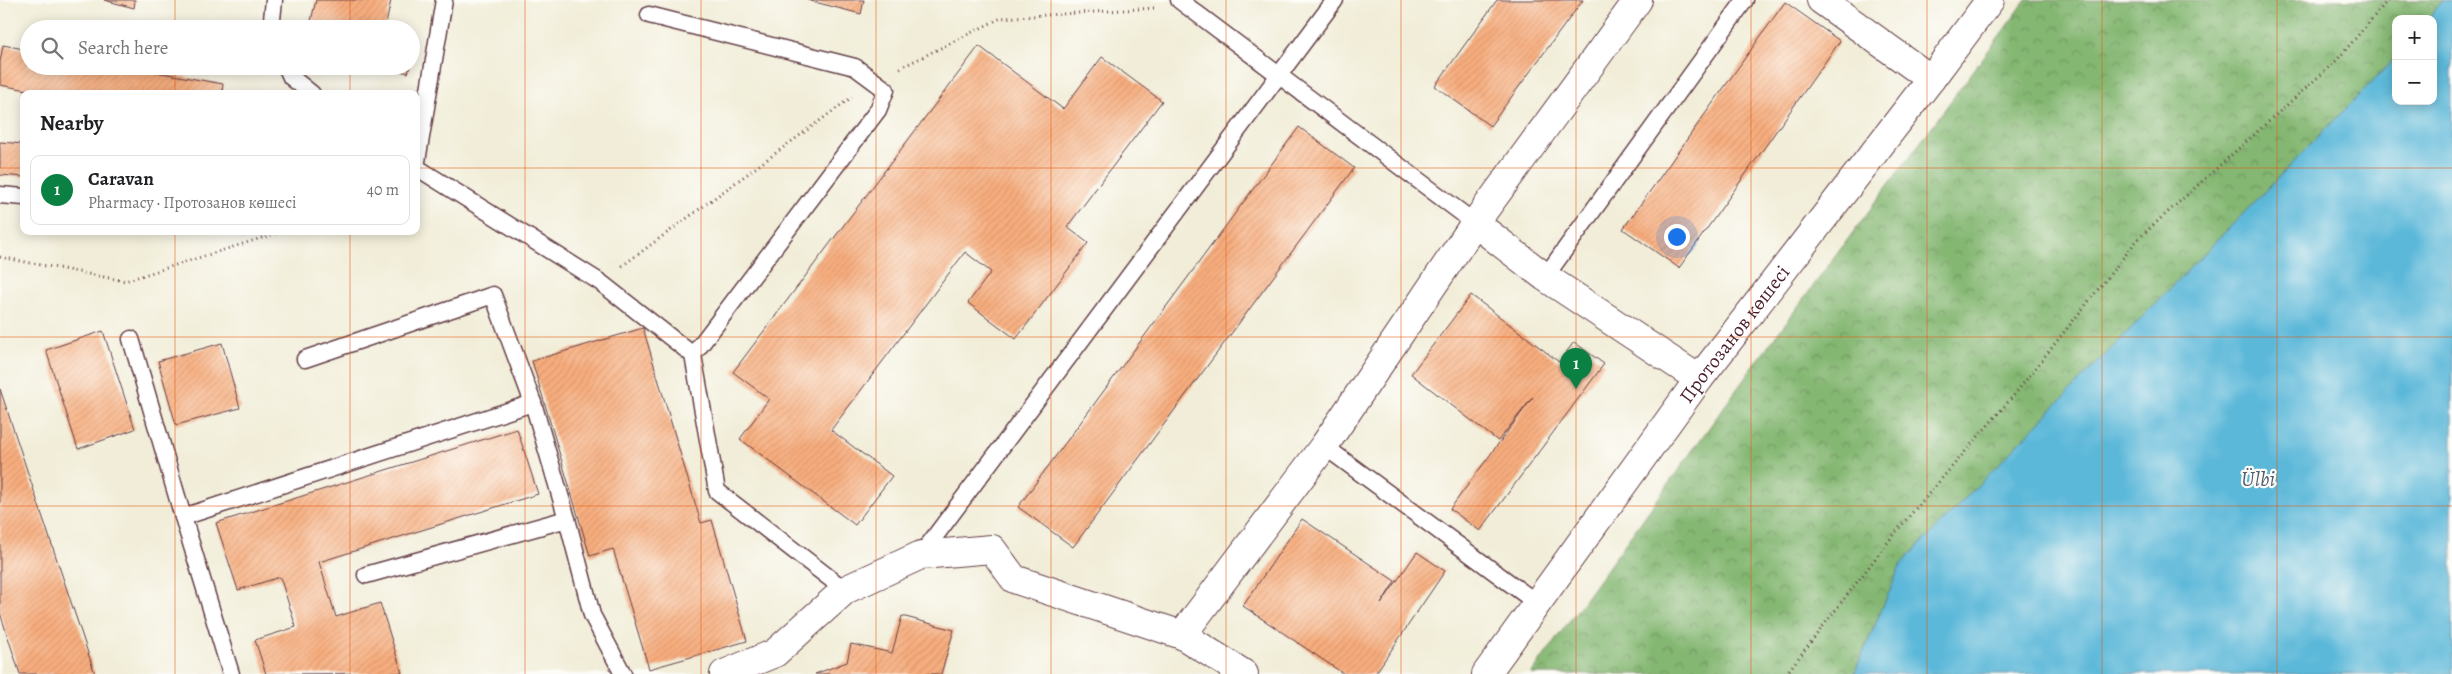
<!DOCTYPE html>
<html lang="en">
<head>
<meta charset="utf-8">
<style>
	body { margin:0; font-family:Alegreya,serif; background:#f2f2f2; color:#202124 }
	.controls { position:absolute; right:15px; top:15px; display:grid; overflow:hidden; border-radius:10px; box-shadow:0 2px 12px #0003 }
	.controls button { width:45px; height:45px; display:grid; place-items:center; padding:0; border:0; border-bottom:1px solid #e0e0e0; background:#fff; color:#202124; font:25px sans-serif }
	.you { position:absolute; left:1676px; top:236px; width:18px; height:18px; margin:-12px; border:4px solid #fff; border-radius:50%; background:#1a73e8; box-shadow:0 0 0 8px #1a73e833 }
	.badge { display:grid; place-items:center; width:32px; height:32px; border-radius:50%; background:#0b8043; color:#fff; font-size:16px; font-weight:700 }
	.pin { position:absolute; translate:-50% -41px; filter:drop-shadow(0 1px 2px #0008) }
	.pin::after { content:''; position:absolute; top:26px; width:18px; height:15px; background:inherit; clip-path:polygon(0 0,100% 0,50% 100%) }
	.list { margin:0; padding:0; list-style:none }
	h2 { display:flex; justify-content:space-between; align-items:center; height:65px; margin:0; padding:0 20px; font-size:21px }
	h2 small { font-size:16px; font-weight:400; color:#757577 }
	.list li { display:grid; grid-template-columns:32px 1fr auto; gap:15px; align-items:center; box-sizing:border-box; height:70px; margin:0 10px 10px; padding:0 10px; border:1px solid #e0e0e0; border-radius:10px }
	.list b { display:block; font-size:19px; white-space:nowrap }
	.list p { margin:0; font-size:16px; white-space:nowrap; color:#757577 }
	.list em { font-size:16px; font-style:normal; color:#757577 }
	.icon { flex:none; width:28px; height:28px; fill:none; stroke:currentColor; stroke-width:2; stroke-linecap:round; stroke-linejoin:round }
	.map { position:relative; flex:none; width:2452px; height:674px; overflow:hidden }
	.search { position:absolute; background:#fff; box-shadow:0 2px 12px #0003; left:20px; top:20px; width:400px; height:55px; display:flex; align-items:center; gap:12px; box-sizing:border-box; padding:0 18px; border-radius:28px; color:#757577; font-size:19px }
	.panel { position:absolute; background:#fff; box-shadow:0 2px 12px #0003; left:20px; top:90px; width:400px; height:145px; border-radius:10px }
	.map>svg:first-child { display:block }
	.forest { fill:url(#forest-crowns); stroke:#676b4e }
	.water { fill:#5bb8d9; stroke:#526c82 }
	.building { fill:url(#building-hatch) }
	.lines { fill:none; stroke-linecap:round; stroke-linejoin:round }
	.lane-casing { stroke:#633e45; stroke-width:19 }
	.street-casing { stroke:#633e45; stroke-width:30 }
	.secondary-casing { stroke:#633e45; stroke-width:30 }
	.path { stroke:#633e45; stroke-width:3; stroke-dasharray:1 4; stroke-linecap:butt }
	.lane { stroke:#fff; stroke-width:16 }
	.street { stroke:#fff; stroke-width:28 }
	.secondary { stroke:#fff; stroke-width:28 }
	.grid { fill:none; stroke:#e8590c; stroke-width:1; stroke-opacity:0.55 }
	.labels { text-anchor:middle; stroke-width:4.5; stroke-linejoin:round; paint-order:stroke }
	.street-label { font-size:20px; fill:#4a1f2b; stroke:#fdfcf7 }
	.water-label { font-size:21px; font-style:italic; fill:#515c71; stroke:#fdfcf7 }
</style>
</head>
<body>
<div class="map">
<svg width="2452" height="674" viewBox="0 0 2452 674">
	<defs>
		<pattern id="forest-crowns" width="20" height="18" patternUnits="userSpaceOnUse" patternTransform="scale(1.25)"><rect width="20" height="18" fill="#84b772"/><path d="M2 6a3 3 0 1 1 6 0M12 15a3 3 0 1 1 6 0" fill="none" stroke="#6e945e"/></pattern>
		<pattern id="building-hatch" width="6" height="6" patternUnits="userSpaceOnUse" patternTransform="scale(1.25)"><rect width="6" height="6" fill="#f8ae7e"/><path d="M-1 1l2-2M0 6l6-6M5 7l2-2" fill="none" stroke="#d6956d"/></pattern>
	</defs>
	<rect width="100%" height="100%" fill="#fdfcf7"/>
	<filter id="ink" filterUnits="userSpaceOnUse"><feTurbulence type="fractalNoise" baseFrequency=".02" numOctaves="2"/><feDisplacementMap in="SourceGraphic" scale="10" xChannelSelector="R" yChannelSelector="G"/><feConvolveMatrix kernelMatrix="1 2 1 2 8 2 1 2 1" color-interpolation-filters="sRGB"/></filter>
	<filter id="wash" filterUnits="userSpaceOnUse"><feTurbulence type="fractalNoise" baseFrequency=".0096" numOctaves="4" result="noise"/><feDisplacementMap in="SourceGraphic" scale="20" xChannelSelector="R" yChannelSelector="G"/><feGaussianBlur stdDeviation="1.12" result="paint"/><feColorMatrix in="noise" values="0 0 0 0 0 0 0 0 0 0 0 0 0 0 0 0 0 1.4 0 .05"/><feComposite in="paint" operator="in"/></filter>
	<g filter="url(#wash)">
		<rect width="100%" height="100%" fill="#f1edd8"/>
		<!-- forest -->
		<path class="forest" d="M 2026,0 L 2443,0 L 2428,19 L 2396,19 L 2396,57 L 2389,65 L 1901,564 L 1854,674 L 1531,674 L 1755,364 Z"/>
		<!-- water -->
		<path class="water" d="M 2443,0 L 2452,0 L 2452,674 L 1854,674 L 1901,564 L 2396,57 L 2396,101 L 2433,101 L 2433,19 L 2428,19 Z"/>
		<g id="blocks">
			<!-- building -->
			<g class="building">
				<path d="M 104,0 L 135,0 L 134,8 Z"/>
				<path d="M 316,0 L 391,0 L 385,29 L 309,29 Z"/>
				<path d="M 807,0 L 864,0 L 861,14 Z"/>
				<path d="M 1497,0 L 1583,0 L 1490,126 L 1435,86 Z"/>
				<path d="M 1785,2 L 1840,41 L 1679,268 L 1623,229 Z"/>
				<path d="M 411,41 L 415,42 L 412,55 L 411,55 Z"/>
				<path d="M 3,45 L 29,50 L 29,66 L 123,66 L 223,84 L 222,94 L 49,94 L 0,85 L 0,62 Z"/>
				<path d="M 979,46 L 1063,109 L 1102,57 L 1162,101 L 1067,227 L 1088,243 L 1016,339 L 968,303 L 991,272 L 965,252 L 831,430 L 892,476 L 855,525 L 740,439 L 769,399 L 733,372 Z"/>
				<path d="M 382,66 L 410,66 L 408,73 Z"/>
				<path d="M 1299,127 L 1354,168 L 1073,547 L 1018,507 Z"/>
				<path d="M 0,142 L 24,144 L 24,177 L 0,175 Z"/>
				<path d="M 1471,295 L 1559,362 L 1574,342 L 1604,364 L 1480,531 L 1450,509 L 1533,397 L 1498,441 L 1411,374 Z"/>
				<path d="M 643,328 L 701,523 L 712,520 L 747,641 L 649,669 L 613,549 L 590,556 L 532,361 Z"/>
				<path d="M 103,331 L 135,429 L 78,449 L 46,350 Z"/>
				<path d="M 222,343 L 240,408 L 176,425 L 158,361 Z"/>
				<path d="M 0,389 L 95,674 L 20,674 L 0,613 Z"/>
				<path d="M 517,429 L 538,494 L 319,562 L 336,617 L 380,603 L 402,673 L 266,674 L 255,640 L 296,627 L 280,577 L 238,590 L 216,523 Z"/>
				<path d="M 1302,519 L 1395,581 L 1381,604 L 1417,552 L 1445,571 L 1375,674 L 1344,674 L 1243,606 Z"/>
				<path d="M 902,616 L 954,630 L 941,674 L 815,674 L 847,662 L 851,644 L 892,653 Z"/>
			</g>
		</g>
	</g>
	<g filter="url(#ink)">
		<use href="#blocks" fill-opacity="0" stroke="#633e45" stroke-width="1"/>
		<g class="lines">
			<!-- lane casing -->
			<g class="lane-casing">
				<g id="lane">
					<path d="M 1179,0 L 1475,223"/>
					<path d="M 649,15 L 855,67 L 886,90 L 878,110 L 693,355"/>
					<path d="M 271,29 L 274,0"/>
					<path d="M 286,66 L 291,77 L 312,94"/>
					<path d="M 416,167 L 600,282 L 693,355 L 717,491 L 845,590"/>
					<path d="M 416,167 L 444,0"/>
					<path d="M 0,195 L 24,197"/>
					<path d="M 1545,277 L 1745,0"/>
					<path d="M 131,339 L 183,517"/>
					<path d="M 305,359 L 493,295 L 533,403 L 567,519"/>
					<path d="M 1324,446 L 1538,604"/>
					<path d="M 921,555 L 1335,0"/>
					<path d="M 366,575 L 567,519 L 592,615 L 623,674"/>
					<path d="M 231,674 L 183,517 L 533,403"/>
				</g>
			</g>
			<!-- street casing -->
			<g class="street-casing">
				<g id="street">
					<path d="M 1821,0 L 1931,79"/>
					<path d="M 1475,223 L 1545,277 L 1699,379"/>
					<path d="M 1182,635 L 1324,446 L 1475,223 L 1638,0"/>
				</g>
			</g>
			<!-- secondary casing -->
			<g class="secondary-casing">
				<g id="secondary">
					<path d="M 724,674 L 775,653 L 845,590 L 921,555 L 992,549 L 1014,579 L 1182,635 L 1244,674"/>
					<path id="s1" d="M 1486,674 L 1699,379 L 1931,79 L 1990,0"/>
				</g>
			</g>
			<!-- path -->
			<g class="path">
				<path d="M 900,68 L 1001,18 L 1154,8"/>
				<path d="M 0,257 L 125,281 L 284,231"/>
				<path d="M 622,266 L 852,97"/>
				<path d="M 1786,674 L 1899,528 L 2015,394 L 2138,239 L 2337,60 L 2388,0"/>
			</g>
			<!-- lane -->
			<use href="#lane" class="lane"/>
			<!-- street -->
			<use href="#street" class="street"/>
			<!-- secondary -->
			<use href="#secondary" class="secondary"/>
		</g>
	</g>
	<!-- grid -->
	<path class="grid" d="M 175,0 L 175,29M 350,0 L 350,29M 525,0 L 525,674M 701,0 L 701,674M 876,0 L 876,674M 1051,0 L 1051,674M 1226,0 L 1226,674M 1401,0 L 1401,674M 1576,0 L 1576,674M 1751,0 L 1751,674M 1927,0 L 1927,674M 2102,0 L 2102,674M 2277,0 L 2277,674M 175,66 L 175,94M 350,66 L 350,94M 0,168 L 24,168M 416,168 L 2452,168M 175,231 L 175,674M 350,231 L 350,674M 0,337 L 2452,337M 0,506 L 2452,506"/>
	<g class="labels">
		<!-- street labels -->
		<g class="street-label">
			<text dy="7" stroke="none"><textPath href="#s1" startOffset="421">Протозанов көшесі</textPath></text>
		</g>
		<!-- water labels -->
		<g class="water-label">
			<text x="2258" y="486">Ülbi</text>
		</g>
	</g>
</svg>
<div class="controls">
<button>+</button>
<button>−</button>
</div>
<div class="you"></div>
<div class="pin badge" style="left:1576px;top:389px">1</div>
<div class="search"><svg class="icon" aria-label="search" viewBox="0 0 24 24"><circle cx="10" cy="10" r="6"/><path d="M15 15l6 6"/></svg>Search here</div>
<section class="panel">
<h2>Nearby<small></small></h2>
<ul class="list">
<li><span class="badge">1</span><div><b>Caravan</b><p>Pharmacy · Протозанов көшесі</p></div><em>40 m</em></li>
</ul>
</section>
</div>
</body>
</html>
